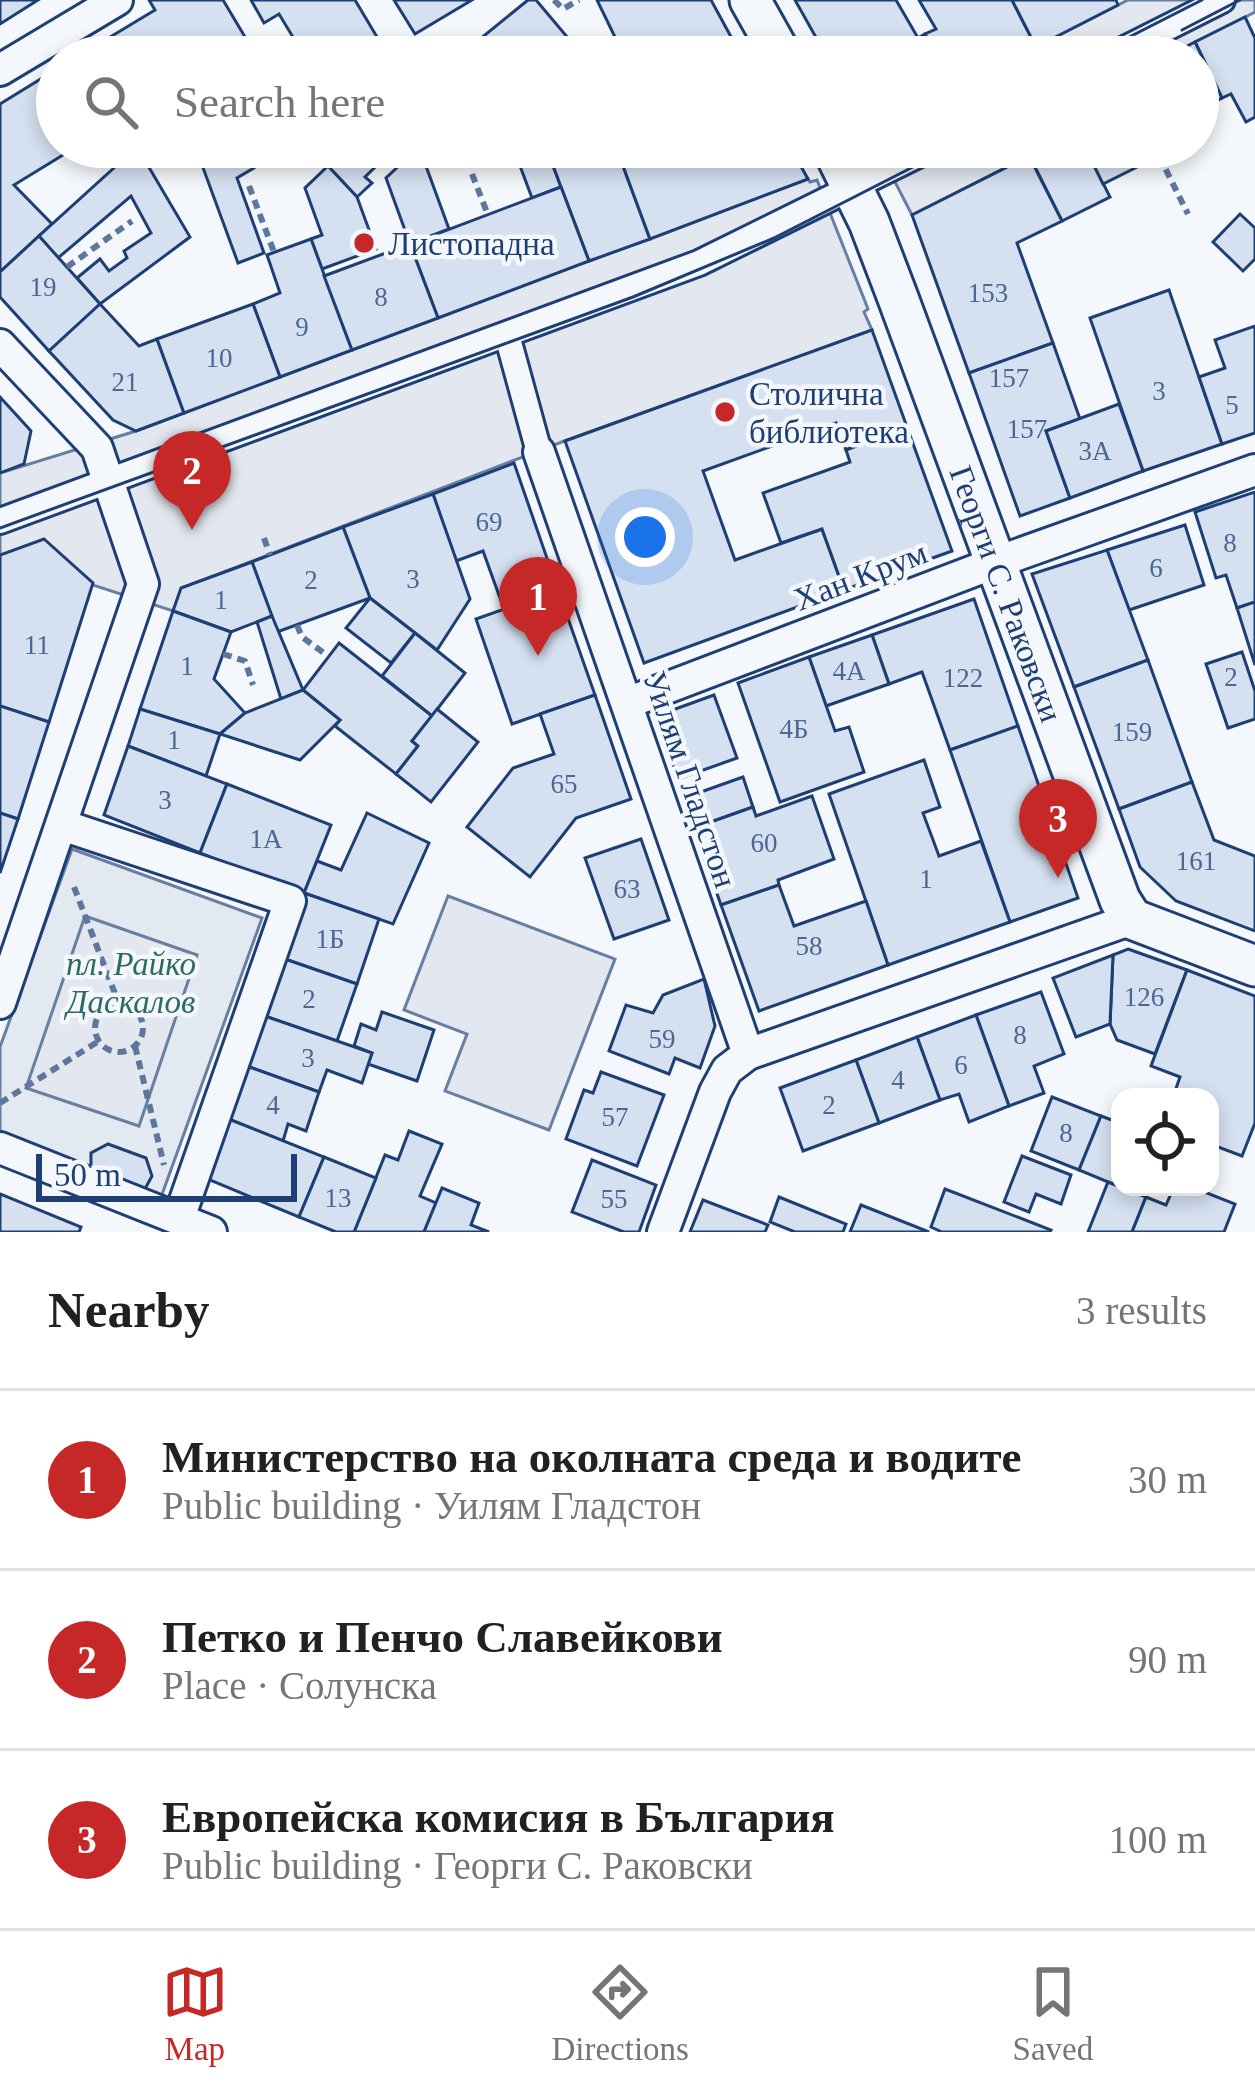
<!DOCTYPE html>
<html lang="en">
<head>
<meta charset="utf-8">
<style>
	body { margin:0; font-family:Georgia,serif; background:#f2f2f2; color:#202124 }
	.controls { position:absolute; right:36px; bottom:36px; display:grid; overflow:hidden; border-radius:24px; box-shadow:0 6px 18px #0003 }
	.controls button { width:108px; height:108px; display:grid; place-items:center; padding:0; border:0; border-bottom:3px solid #e0e0e0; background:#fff; color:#202124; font:60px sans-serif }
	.scale { position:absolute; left:36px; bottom:30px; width:261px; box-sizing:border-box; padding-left:12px; border:6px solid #1d3f73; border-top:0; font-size:33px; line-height:42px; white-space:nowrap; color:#1d3f73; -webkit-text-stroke:9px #f4f7fb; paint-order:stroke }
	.you { position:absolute; left:645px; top:537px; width:42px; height:42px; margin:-30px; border:9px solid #fff; border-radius:50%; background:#1a73e8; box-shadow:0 0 0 18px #1a73e833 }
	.badge { display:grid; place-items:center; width:78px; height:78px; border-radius:50%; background:#c62828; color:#fff; font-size:39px; font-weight:700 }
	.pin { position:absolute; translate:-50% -99px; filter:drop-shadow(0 3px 6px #0008) }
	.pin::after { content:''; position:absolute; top:63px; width:42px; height:36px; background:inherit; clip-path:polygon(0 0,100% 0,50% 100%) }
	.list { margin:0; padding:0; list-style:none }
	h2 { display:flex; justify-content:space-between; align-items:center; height:156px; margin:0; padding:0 48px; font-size:51px }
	h2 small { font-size:39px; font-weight:400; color:#757577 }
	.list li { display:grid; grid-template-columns:78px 1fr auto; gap:36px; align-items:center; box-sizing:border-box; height:180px; padding:0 48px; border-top:3px solid #e0e0e0 }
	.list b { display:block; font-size:45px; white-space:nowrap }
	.list p { margin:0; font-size:39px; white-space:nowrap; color:#757577 }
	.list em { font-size:39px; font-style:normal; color:#757577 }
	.icon { flex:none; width:66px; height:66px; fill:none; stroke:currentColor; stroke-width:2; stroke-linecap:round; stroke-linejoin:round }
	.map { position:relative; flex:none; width:1255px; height:1232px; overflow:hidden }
	.search { position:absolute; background:#fff; box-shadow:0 6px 18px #0003; left:36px; right:36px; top:36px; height:132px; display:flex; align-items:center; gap:30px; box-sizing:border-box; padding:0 42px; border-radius:66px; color:#757577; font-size:45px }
	.sheet { height:696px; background:#fff }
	nav { display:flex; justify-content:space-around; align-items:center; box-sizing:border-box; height:168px; border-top:3px solid #e0e0e0; background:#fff; font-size:33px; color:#757577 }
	nav a { display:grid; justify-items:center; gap:6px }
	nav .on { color:#c62828 }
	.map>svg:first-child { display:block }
	.green { fill:#e3e9f0; stroke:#687fa3; stroke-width:3 }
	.parking { fill:#e3e8f0; stroke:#687fa3; stroke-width:3 }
	.building { fill:#d5e0f0; stroke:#1d3f73; stroke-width:3 }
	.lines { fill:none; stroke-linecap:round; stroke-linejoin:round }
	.pedestrian-casing { stroke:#1d3f73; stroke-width:30 }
	.minor-casing { stroke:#1d3f73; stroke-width:36 }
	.tertiary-casing { stroke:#1d3f73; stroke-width:45 }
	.path { stroke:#5e769c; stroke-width:6; stroke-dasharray:9 6; stroke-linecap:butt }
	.pedestrian { stroke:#f4f7fb; stroke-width:24 }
	.minor { stroke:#f4f7fb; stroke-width:30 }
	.tertiary { stroke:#f4f7fb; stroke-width:39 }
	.tram { stroke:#1d3f73; stroke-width:3 }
	.poi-dot { fill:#c62828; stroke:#f4f7fb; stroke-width:4.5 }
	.labels { text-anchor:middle; stroke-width:9; stroke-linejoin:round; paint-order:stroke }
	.number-label { font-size:27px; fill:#4b6792 }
	.poi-label { font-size:33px; fill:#1d3f73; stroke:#f4f7fb; text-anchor:start }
	.street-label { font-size:33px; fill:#1d3f73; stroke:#f4f7fb }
	.park-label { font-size:33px; font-style:italic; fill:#2c6c60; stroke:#f4f7fb }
</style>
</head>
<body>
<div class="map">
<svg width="1255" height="1232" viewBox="0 0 1255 1232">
	<rect width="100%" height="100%" fill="#f4f7fb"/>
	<!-- green -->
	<path class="green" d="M 72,849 L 262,918 L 160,1200 L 0,1142 L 0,1047 Z"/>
	<!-- parking -->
	<g class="parking">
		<path d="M 1128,0 L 1255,0 L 1255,12 L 1166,57 L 1016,57 Z"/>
		<path d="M 877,147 L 1025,147 L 1029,156 L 912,215 Z"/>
		<path d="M 808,179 L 810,182 L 817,180 L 868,309 L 864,312 L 872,330 L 567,440 L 182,588 L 173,611 L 0,555 L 0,473 L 136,431 Z"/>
		<path d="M 448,896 L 615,959 L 549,1130 L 445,1091 L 467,1034 L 404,1010 Z"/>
		<path d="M 85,916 L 197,955 L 139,1126 L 26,1088 Z"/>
	</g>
	<!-- building -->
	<g class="building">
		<path d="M 0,0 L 38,0 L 0,24 Z"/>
		<path d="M 149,0 L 223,0 L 248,42 L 223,57 L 77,57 L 155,10 Z"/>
		<path d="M 251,0 L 355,0 L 377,37 L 344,57 L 305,57 L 279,14 L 264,23 Z"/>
		<path d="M 394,0 L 472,0 L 415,34 Z"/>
		<path d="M 528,0 L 536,0 L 584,57 L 468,57 L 464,52 Z"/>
		<path d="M 597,0 L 711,0 L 742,57 L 586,57 L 615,37 Z"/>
		<path d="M 795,0 L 896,0 L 918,38 L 925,34 L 937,57 L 827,57 Z"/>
		<path d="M 919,0 L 1012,0 L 1036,47 L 1016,57 L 937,57 L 925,34 L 936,29 Z"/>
		<path d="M 1012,0 L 1116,0 L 1118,5 L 1036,47 Z"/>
		<path d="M 1245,17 L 1255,38 L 1255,117 L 1246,122 L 1231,94 L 1222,98 L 1195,42 Z"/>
		<path d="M 1195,42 L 1222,98 L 1198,110 L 1198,57 L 1166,57 Z"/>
		<path d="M 57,69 L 57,147 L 76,147 L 14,185 L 52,224 L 0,272 L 0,104 Z"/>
		<path d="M 137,147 L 190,237 L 100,304 L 77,278 L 100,259 L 109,271 L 127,258 L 124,251 L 151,233 L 131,196 L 58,258 L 39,236 Z"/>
		<path d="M 232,147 L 289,147 L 237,178 L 264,253 L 238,263 L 202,165 Z"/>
		<path d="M 329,147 L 396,147 L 365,177 L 372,183 L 357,197 L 328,166 L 338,157 Z"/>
		<path d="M 419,147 L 449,229 L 410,244 L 386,178 Z"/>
		<path d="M 513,147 L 546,147 L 561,187 L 532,198 Z"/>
		<path d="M 569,147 L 616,147 L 650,239 L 589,261 L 549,155 Z"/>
		<path d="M 616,147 L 653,147 L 655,152 L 669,147 L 790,147 L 808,179 L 650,239 Z"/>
		<path d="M 1025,147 L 1085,147 L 1110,197 L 1062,221 Z"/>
		<path d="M 1085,147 L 1162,147 L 1165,153 L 1103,184 Z"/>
		<path d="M 1029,156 L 1062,221 L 1017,243 L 1053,343 L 969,373 L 912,215 Z"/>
		<path d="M 328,166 L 357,197 L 376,249 L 322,269 L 311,239 L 322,235 L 305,188 Z"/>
		<path d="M 561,187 L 589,261 L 438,318 L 410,244 Z"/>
		<path d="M 1240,214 L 1255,228 L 1255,259 L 1243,271 L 1213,242 Z"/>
		<path d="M 39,236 L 100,304 L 49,351 L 0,297 L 0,272 Z"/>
		<path d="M 311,239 L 352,350 L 280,377 L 253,304 L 280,293 L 267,255 Z"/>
		<path d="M 410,244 L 438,318 L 352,350 L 324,276 Z"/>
		<path d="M 1169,290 L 1222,444 L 1143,471 L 1090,318 Z"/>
		<path d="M 100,304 L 139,346 L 157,339 L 184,413 L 136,431 L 113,420 L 49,351 Z"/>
		<path d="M 253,304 L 280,377 L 184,413 L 157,339 Z"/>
		<path d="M 1255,326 L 1255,433 L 1222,444 L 1199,377 L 1225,368 L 1215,340 Z"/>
		<path d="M 872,330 L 907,427 L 846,450 L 836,423 L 703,471 L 735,560 L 822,529 L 844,590 L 644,663 L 565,441 Z"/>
		<path d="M 1053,343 L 1080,419 L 1046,431 L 1070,498 L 1020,516 L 969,373 Z"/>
		<path d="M 0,397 L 31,431 L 24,464 L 0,473 Z"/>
		<path d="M 1119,404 L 1143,471 L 1070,498 L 1046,431 Z"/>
		<path d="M 907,427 L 952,551 L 844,590 L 822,529 L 781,543 L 763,493 L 850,462 L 846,450 Z"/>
		<path d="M 514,463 L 558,590 L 504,609 L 483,551 L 456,561 L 433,494 Z"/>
		<path d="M 1255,492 L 1255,602 L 1237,608 L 1226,575 L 1216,578 L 1195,512 Z"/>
		<path d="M 433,494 L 470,599 L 437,650 L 370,598 L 343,527 Z"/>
		<path d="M 1185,525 L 1204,585 L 1129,610 L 1107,550 Z"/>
		<path d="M 343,527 L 370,598 L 277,632 L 252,562 Z"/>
		<path d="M 44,539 L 93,583 L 49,722 L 0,706 L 0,555 Z"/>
		<path d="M 1107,550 L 1148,660 L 1074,687 L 1032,574 Z"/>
		<path d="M 252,562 L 272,616 L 231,632 L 173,611 L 181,588 Z"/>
		<path d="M 558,590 L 595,695 L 512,724 L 476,619 Z"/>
		<path d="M 370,598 L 415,633 L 391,663 L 346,628 Z"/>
		<path d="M 974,599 L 1018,726 L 950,750 L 922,672 L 889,684 L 872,635 Z"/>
		<path d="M 1255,602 L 1255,665 L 1237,608 Z"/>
		<path d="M 173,611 L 231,632 L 214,679 L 245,713 L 220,734 L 140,709 Z"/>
		<path d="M 272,616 L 303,690 L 281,699 L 257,622 Z"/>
		<path d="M 415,633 L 465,673 L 432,716 L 382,676 Z"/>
		<path d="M 872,635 L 889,684 L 826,706 L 809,657 Z"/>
		<path d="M 339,643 L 432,716 L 412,741 L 418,746 L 396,774 L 335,726 L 340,720 L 303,690 Z"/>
		<path d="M 1242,652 L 1255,691 L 1255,719 L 1228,728 L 1206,664 Z"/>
		<path d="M 809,657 L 835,731 L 849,727 L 864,772 L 780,802 L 738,683 Z"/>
		<path d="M 1148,660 L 1192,782 L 1119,809 L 1074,687 Z"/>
		<path d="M 303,690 L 340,720 L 300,760 L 220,734 L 245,713 Z"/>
		<path d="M 595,695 L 631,799 L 576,818 L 530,877 L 467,827 L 513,768 L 554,754 L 540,714 Z"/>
		<path d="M 714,695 L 737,758 L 678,779 L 656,716 Z"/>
		<path d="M 0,706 L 49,722 L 18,819 L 0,813 Z"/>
		<path d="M 140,709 L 220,734 L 206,776 L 128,746 Z"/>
		<path d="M 437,709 L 478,742 L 431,802 L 396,774 L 418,746 L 412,741 Z"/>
		<path d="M 1018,726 L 1078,898 L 1010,922 L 950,750 Z"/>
		<path d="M 128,746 L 227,784 L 200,853 L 104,815 Z"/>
		<path d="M 924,760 L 940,807 L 923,813 L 939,856 L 981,841 L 1010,922 L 888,965 L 829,794 Z"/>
		<path d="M 743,777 L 753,807 L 694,828 L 684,798 Z"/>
		<path d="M 1192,782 L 1214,840 L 1255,856 L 1255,931 L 1176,901 L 1140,867 L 1119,809 Z"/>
		<path d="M 227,784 L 331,825 L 304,893 L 200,853 Z"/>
		<path d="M 812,796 L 834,859 L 778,880 L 779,885 L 721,905 L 694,828 L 753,807 L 756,816 Z"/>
		<path d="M 0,813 L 18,819 L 0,873 Z"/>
		<path d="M 367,813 L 429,843 L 393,924 L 304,893 L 317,861 L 341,870 Z"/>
		<path d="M 641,839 L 669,920 L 614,939 L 585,858 Z"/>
		<path d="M 779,885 L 794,926 L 866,901 L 888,965 L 759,1011 L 721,905 Z"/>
		<path d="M 304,893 L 379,919 L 357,984 L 282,958 Z"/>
		<path d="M 1128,949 L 1187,970 L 1155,1054 L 1117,1040 L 1110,1024 L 1113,955 Z"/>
		<path d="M 1113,955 L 1110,1024 L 1076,1037 L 1053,978 Z"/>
		<path d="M 282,958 L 357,984 L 337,1041 L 262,1015 Z"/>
		<path d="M 1187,970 L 1255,996 L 1255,1123 L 1242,1156 L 1210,1144 L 1210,1097 L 1173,1097 L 1180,1077 L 1151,1066 Z"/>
		<path d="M 704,979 L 715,1026 L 700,1068 L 675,1058 L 669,1074 L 609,1051 L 626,1005 L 653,1013 L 663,995 Z"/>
		<path d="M 1041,992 L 1064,1054 L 1034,1066 L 1044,1093 L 1009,1106 L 976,1015 Z"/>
		<path d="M 382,1012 L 434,1030 L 417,1081 L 368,1064 L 372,1053 L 354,1046 L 361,1024 L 376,1030 Z"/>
		<path d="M 262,1015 L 372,1053 L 362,1083 L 327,1070 L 319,1092 L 244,1065 Z"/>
		<path d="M 976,1015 L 1009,1106 L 969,1122 L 959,1094 L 940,1100 L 917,1037 Z"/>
		<path d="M 917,1037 L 940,1100 L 879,1123 L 856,1060 Z"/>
		<path d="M 856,1060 L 879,1123 L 803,1151 L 780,1088 Z"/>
		<path d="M 244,1065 L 319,1092 L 306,1131 L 288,1124 L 283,1141 L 226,1118 Z"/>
		<path d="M 601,1072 L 664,1095 L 637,1166 L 566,1139 L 584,1090 L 593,1093 Z"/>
		<path d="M 1052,1097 L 1101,1116 L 1079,1170 L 1031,1151 Z"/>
		<path d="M 1101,1116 L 1120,1123 L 1120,1187 L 1079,1170 Z"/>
		<path d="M 226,1118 L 324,1157 L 299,1217 L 205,1178 Z"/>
		<path d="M 409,1131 L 442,1144 L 420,1196 L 436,1203 L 424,1232 L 354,1232 L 385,1155 L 398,1160 Z"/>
		<path d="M 108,1144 L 146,1158 L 152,1176 L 146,1187 L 140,1191 L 91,1172 L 91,1153 Z"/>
		<path d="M 1022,1156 L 1071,1175 L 1061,1204 L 1036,1194 L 1029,1212 L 1004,1202 Z"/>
		<path d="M 324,1157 L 376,1178 L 354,1232 L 336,1232 L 299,1217 Z"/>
		<path d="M 592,1160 L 656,1185 L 639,1232 L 624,1232 L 572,1212 Z"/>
		<path d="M 1108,1182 L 1146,1197 L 1132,1232 L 1088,1232 Z"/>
		<path d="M 1174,1187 L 1192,1187 L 1235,1204 L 1224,1232 L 1132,1232 L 1146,1197 L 1166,1205 Z"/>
		<path d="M 442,1188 L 479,1203 L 471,1225 L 489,1232 L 424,1232 Z"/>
		<path d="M 945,1189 L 1051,1230 L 1050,1232 L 942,1232 L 931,1227 Z"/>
		<path d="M 0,1194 L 81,1227 L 79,1232 L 0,1232 Z"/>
		<path d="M 779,1197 L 846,1224 L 843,1232 L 795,1232 L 770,1222 Z"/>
		<path d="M 703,1200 L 768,1225 L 765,1232 L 690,1232 Z"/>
		<path d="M 861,1205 L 929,1232 L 850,1232 Z"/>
	</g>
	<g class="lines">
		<!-- pedestrian casing -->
		<g class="pedestrian-casing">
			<g id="pedestrian">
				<path d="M 1109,57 L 1222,0"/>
				<path d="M 507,335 L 539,452"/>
				<path d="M 0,521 L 699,263 L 934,147"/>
			</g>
		</g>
		<!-- minor casing -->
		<g class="minor-casing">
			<g id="minor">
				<path d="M 0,70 L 117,0"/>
				<path d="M 0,345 L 97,448 L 143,584 L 0,1003"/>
				<path d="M 539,452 L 748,1054"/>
				<path d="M 627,703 L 997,562 L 1255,470"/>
				<path d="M 62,825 L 290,901 L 179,1218"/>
				<path d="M 0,1148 L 211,1232"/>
				<path d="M 663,1232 L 715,1092 L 727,1070 L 748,1054 L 1132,919"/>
			</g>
		</g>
		<!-- tertiary casing -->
		<g class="tertiary-casing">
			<g id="tertiary">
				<path d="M 750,0 L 782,57"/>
				<path id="s1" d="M 832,147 L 869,222 L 898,298 L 1120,900 L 1132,919 L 1255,966"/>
			</g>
		</g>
		<!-- path -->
		<g class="path">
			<path d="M 554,0 L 563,9 L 579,0"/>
			<path d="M 1159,156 L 1188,214"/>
			<path d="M 472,174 L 488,215"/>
			<path d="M 249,186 L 274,252"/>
			<path d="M 67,267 L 132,221"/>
			<path d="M 264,538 L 270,555"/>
			<path d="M 297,625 L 302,637 L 328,656"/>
			<path d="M 223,654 L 245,661 L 253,685"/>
			<path d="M 74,887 L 119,1004"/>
			<circle cx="119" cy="1028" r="24"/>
			<path d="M 135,1046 L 164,1165"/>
			<path d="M 0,1103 L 99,1041"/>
		</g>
		<!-- pedestrian -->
		<use href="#pedestrian" class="pedestrian"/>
		<!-- minor -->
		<use href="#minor" class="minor"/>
		<!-- tertiary -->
		<use href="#tertiary" class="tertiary"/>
		<!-- tram -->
		<g class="tram">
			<path d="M 1182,30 L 1240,0"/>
			<path d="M 1090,57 L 1202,0"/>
			<path d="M 0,528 L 633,297 L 774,238 L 952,147"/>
		</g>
	</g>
	<!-- markers -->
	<g class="poi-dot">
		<circle cx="364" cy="243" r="12"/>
		<circle cx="725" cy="412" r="12"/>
	</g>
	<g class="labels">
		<!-- number labels -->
		<g class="number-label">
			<text x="43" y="296">19</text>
			<text x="988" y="302">153</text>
			<text x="381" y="306">8</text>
			<text x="302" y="336">9</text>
			<text x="219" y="367">10</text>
			<text x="1009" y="387">157</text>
			<text x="125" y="391">21</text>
			<text x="1159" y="400">3</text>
			<text x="1232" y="414">5</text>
			<text x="1027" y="438">157</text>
			<text x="1095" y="460">3А</text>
			<text x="489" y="531">69</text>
			<text x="1230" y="552">8</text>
			<text x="1156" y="577">6</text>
			<text x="413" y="588">3</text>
			<text x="311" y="589">2</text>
			<text x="221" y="609">1</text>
			<text x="37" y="654">11</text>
			<text x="187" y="675">1</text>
			<text x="849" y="680">4А</text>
			<text x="1231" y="686">2</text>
			<text x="963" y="687">122</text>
			<text x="794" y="738">4Б</text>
			<text x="1132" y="741">159</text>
			<text x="174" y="749">1</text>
			<text x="564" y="793">65</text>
			<text x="165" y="809">3</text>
			<text x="266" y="848">1А</text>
			<text x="764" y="852">60</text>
			<text x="1196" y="870">161</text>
			<text x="926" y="888">1</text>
			<text x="627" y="898">63</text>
			<text x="330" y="948">1Б</text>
			<text x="809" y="955">58</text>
			<text x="1144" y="1006">126</text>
			<text x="309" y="1008">2</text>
			<text x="1020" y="1044">8</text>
			<text x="662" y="1048">59</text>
			<text x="308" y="1067">3</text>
			<text x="961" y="1074">6</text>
			<text x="898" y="1089">4</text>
			<text x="273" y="1114">4</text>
			<text x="829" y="1114">2</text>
			<text x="615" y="1126">57</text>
			<text x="1066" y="1142">8</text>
			<text x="338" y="1207">13</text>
			<text x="614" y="1208">55</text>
		</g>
		<!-- poi labels -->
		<g class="poi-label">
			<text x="388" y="255">Листопадна</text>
			<text x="749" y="405">Столична<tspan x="749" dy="38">библиотека</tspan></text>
		</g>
		<!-- street labels -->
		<g class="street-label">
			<text transform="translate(860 575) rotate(-21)" y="12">Хан Крум</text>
			<text dy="12" stroke="none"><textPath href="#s1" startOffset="480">Георги С. Раковски</textPath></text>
			<text transform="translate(691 779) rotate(71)" y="12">Уилям Гладстон</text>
		</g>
		<!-- park labels -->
		<g class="park-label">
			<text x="131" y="975">пл. Райко<tspan x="131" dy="38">Даскалов</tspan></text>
		</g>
	</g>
</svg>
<div class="controls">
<button><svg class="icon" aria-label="locate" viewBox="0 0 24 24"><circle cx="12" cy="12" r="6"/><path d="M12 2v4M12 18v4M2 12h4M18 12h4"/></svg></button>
</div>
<div class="scale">50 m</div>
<div class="you"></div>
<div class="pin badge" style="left:538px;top:656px">1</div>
<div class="pin badge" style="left:192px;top:530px">2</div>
<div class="pin badge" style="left:1058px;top:878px">3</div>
<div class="search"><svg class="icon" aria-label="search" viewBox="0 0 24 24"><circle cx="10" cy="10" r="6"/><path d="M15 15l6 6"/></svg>Search here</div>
</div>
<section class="sheet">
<h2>Nearby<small>3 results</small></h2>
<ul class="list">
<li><span class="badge">1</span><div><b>Министерство на околната среда и водите</b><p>Public building · Уилям Гладстон</p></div><em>30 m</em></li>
<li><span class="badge">2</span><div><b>Петко и Пенчо Славейкови</b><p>Place · Солунска</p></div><em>90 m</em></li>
<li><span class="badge">3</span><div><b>Европейска комисия в България</b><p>Public building · Георги С. Раковски</p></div><em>100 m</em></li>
</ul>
</section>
<nav>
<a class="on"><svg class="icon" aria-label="map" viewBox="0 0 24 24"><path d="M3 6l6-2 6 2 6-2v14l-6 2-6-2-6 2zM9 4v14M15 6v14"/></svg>Map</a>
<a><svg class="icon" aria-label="directions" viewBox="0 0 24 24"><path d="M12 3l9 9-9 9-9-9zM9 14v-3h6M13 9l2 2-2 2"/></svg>Directions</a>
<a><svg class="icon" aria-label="saved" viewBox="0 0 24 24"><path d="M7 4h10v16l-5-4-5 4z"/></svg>Saved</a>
</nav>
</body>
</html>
